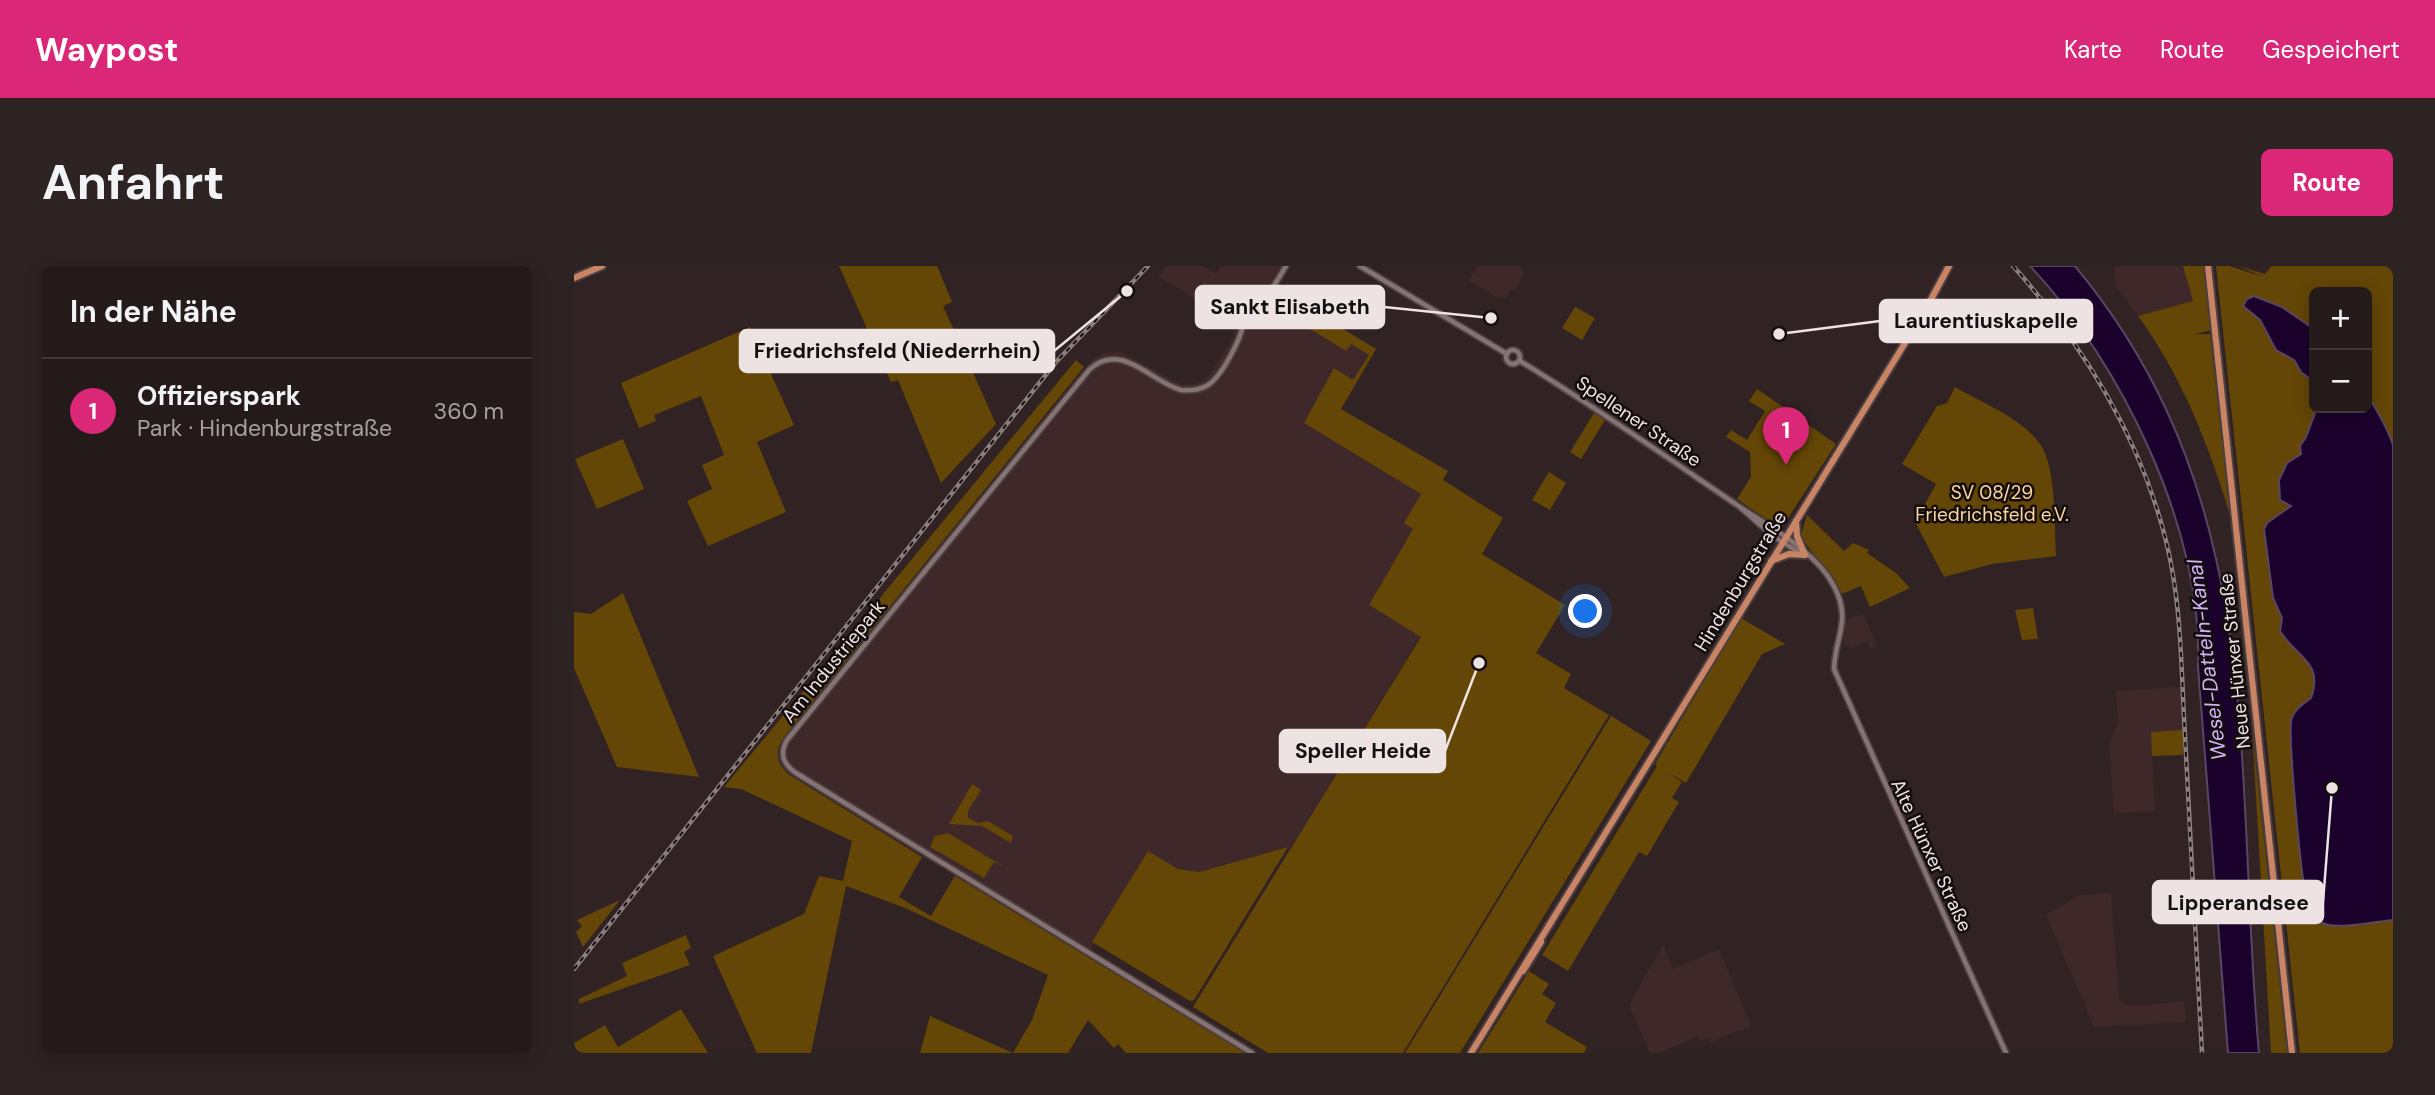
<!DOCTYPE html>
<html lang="de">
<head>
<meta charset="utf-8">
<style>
	body { margin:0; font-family:"DM Sans",sans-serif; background:#2d2323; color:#f1f3f6 }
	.controls { position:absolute; right:21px; top:21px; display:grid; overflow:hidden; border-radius:10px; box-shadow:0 4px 18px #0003 }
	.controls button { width:63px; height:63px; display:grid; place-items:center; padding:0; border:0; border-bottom:2px solid #423839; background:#251a1a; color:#f1f3f6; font:35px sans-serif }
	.you { position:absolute; left:1012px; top:346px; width:24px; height:24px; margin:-18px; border:5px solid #fff; border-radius:50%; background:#1a73e8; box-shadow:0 0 0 10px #1a73e833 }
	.badge { display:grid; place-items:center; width:46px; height:46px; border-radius:50%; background:#db2777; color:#fff; font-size:23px; font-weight:700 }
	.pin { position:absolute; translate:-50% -58px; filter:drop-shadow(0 2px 4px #0008) }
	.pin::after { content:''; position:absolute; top:37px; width:24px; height:21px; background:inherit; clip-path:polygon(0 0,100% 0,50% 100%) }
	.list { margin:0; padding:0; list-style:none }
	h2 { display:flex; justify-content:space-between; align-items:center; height:91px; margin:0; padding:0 28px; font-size:30px }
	h2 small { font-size:23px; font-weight:400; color:#a3a1a2 }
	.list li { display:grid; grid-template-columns:46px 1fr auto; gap:21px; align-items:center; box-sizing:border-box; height:105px; padding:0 28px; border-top:2px solid #423839 }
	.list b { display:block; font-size:26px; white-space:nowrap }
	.list p { margin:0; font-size:23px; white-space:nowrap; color:#a3a1a2 }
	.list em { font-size:23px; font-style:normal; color:#a3a1a2 }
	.map { position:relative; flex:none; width:1819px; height:787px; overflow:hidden; border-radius:10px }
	header { display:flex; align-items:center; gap:42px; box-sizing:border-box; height:98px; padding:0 35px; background:#db2777; color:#fff }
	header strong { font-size:33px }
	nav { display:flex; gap:38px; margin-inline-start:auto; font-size:24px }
	.intro { display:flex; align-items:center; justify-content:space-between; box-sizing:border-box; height:168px; padding:0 42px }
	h1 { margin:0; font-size:49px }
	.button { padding:18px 32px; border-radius:10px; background:#db2777; color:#fff; font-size:24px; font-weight:700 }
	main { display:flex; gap:42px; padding:0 42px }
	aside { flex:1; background:#251a1a; border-radius:10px; box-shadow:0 4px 18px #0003 }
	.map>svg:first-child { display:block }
	.built { fill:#3e282a }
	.green { fill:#644606; fill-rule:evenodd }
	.water { fill:#1b022c; stroke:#5a4663; stroke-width:2 }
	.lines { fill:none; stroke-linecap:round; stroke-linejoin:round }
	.minor-casing { stroke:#4c3f40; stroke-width:8 }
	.major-casing { stroke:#4c3f40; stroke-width:10 }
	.minor { stroke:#857273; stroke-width:4.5 }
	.major { stroke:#c98466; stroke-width:6 }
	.rail-casing { stroke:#8b7e7e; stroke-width:4.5 }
	.rail { stroke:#140d0e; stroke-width:2; stroke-dasharray:5; stroke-linecap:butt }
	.labels { text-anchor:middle; stroke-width:5; stroke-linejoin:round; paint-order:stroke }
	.street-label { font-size:19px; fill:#eee3e3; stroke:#140d0e }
	.park-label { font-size:19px; fill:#fcd8a1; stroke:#140d0e }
	.water-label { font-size:21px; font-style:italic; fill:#d7b1fb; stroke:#140d0e }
	.leader { fill:none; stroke:#eee3e3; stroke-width:2.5 }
	.callout-dot { fill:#eee3e3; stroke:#140d0e; stroke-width:2.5 }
	.callout { fill:#eee3e3; stroke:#eee3e3; stroke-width:2.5 }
	.callout-label { font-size:21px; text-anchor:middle; font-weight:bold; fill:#111 }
</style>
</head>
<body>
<header>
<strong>Waypost</strong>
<nav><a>Karte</a><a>Route</a><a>Gespeichert</a></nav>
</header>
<div class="intro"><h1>Anfahrt</h1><a class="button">Route</a></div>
<main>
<aside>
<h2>In der Nähe<small></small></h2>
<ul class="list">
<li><span class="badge">1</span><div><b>Offizierspark</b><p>Park · Hindenburgstraße</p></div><em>360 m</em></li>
</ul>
</aside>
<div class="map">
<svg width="1819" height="787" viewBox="0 0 1819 787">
	<rect width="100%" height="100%" fill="#312223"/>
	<!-- built -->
	<g class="built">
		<path d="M 593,0 L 628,0 L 642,8 L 647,0 L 709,0 L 689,34 L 772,84 L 776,78 L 795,89 L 779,114 L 760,102 L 736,146 L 847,228 L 831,257 L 839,263 L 795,339 L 847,370 L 715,584 L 713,581 L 625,606 L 604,603 L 574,586 L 512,690 L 214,508 L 207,501 L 203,491 L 210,471 L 519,93 L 528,87 L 547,86 L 609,119 L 624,117 L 636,108 L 660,70 L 660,53 L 647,41 L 632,44 L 620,37 L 622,33 L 584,10 Z"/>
		<path d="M 904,0 L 947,0 L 949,9 L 942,23 L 936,24 L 932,32 L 922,31 L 895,15 Z"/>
		<path d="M 1541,0 L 1609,0 L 1619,35 L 1564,50 L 1541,19 Z"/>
		<path d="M 1289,347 L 1303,380 L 1297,383 L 1292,375 L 1277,383 L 1275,379 L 1269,381 L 1272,355 Z"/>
		<path d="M 1607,421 L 1609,464 L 1577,466 L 1581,545 L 1540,547 L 1535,479 L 1544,457 L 1542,425 Z"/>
		<path d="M 1537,627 L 1545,733 L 1552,739 L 1562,740 L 1610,735 L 1612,756 L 1520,761 L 1472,648 L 1507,629 Z"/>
		<path d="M 1089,679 L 1099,703 L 1145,683 L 1177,760 L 1137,776 L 1135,772 L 1127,775 L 1124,770 L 1086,787 L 1076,787 L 1055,739 Z"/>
	</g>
	<!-- green -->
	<g class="green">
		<path d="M 265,0 L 363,0 L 378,36 L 369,40 L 422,158 L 367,217 L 324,114 L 317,116 Z"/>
		<path d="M 1609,0 L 1631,0 L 1638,64 L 1621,68 L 1636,68 L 1656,249 C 1635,179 1607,109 1564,50 L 1619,35 Z"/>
		<path d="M 1642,0 L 1655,0 L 1690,11 L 1663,0 L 1691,8 L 1698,0 L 1819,0 L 1819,787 L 1726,787 ZM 1740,26 L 1793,26 L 1793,142 L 1740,142 Z"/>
		<path d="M 708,26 L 802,83 L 767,143 L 874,205 L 869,214 L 929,252 L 908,288 L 991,339 L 962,387 L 997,408 L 990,422 L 1035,449 L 829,787 L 694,787 L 619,741 L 847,371 L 795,339 L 839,263 L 830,257 L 847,228 L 730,157 L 760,102 L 779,114 L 795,89 L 777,78 L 772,85 L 699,40 Z"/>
		<path d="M 1001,41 L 1021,52 L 1008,74 L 988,62 Z"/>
		<path d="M 176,61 L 220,159 L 183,176 L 212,246 L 134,280 L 113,235 L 138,223 L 128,199 L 150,189 L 127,130 L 80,149 L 82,155 L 65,162 L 47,117 Z"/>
		<path d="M 502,94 L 510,101 L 210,471 C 201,485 201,496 214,508 L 348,591 L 325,631 L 357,650 L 381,610 L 671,787 L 552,787 L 544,778 L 540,782 L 514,754 L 494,787 L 346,787 L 356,750 L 439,787 L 458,754 L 474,709 L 331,642 L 272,620 L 237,787 L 183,787 L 139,690 L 230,648 L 245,610 L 269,615 L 278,575 L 167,523 L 150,521 Z"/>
		<path d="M 1381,121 C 1408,137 1448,152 1466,178 C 1483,202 1480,261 1482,290 L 1418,298 L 1370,311 L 1341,256 L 1362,218 L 1328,198 L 1363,140 L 1373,137 Z"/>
		<path d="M 1183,123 L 1262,178 L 1209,260 L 1192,253 L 1163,233 L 1177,211 L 1176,186 L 1152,171 L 1157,164 L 1173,174 L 1191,145 L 1175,135 Z"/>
		<path d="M 1020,147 L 1031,154 L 1007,193 L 996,186 Z"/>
		<path d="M 49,173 L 70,223 L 23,243 L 1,193 Z"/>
		<path d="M 975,206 L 992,217 L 976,244 L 958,234 Z"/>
		<path d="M 1233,249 L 1270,285 L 1279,277 L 1295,284 L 1293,287 L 1322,307 L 1336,322 L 1296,341 L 1287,320 L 1268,328 C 1259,305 1238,291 1227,269 Z"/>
		<path d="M 49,327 L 125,511 L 43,501 L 0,402 L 0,346 L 17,348 Z"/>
		<path d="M 1459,342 L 1464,373 L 1448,374 L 1441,344 Z"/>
		<path d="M 1167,352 L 1211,378 L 1188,388 L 1112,517 L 1093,506 L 1108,516 L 1098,532 L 1105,536 L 1073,590 L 1065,586 L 994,705 L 968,689 L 1083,500 L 1081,498 Z"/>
		<path d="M 1037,450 L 1077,475 L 886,787 L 831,787 Z"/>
		<path d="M 1678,463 L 1713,787 L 1697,787 Z"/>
		<path d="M 1609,464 L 1609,489 L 1578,490 L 1577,466 Z"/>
		<path d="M 398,518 L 407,524 L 394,545 L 394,552 L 404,557 L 414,555 L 439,570 L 437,577 L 408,560 L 375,558 Z"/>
		<path d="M 374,567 L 427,599 L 429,599 L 428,600 L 420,596 L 410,612 L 356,581 L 361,570 Z"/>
		<path d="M 714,581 L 620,734 L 616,735 L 518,676 L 574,585 L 604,603 L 625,606 Z"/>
		<path d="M 46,634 L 9,681 L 2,666 L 8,660 L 3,654 Z"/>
		<path d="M 112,669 L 117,682 L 110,686 L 116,699 L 5,738 L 5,733 L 53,710 L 48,697 Z"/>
		<path d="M 955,705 L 975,718 L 968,728 L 982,737 L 971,756 L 1013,781 L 1010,787 L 904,787 Z"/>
		<path d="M 107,743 L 134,787 L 3,787 L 0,777 L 31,759 L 44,781 Z"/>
	</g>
	<!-- water -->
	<g class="water">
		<path d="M 1456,0 L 1501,0 C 1697,236 1659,502 1685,787 L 1654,787 L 1624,400 C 1630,266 1547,96 1456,0 Z"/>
		<path d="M 1680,30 L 1708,41 L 1740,63 L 1740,116 L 1727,106 L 1720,94 L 1702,84 L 1686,54 L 1669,40 L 1673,33 Z"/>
		<path d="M 1793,127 C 1802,145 1813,159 1819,179 L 1819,654 C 1805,655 1755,666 1746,655 C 1744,653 1739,648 1736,644 C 1727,630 1715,475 1717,455 C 1719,444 1729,438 1737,432 C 1750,395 1722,392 1706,365 L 1708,352 L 1699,332 L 1690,263 L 1693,257 L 1717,240 L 1706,234 L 1705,214 L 1713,197 L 1727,188 L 1726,180 L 1732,171 L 1743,142 L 1793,142 Z"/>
	</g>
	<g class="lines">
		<!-- minor casing -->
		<g class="minor-casing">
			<g id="minor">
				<path d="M 786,0 L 933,88"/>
				<circle cx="939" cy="91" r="7"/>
				<path d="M 946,95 C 1020,140 1091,190 1163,239 C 1194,260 1242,285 1260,320 C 1278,355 1261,370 1260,403 L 1432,787"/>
				<path d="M 1167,242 L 1199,270 L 1226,287"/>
				<path d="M 678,787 L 222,507 C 209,498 205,488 213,474 L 515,104 C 546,74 576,115 607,124 C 617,125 626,124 634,119 C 648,110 672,66 669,51 L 695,28 L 712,0"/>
			</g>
		</g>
		<!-- major casing -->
		<g class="major-casing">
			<g id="major">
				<path d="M 1634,0 L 1718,787"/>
				<path d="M 0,12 L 28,0"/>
				<path d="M 1197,295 L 1215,288 L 1231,289 L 1223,270 L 1222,255"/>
				<path d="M 949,705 L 967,676"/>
				<path d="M 897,787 L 1353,41 L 1375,0"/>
			</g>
		</g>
		<!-- minor -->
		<use href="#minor" class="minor"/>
		<!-- major -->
		<use href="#major" class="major"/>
		<!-- rail casing -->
		<g class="rail-casing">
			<g id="rail">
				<path d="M 1439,0 C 1509,78 1567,173 1592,275 C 1608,338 1607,405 1611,470 C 1616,575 1622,681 1628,787"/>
				<path d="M 0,703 L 482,96 L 574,0"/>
			</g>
		</g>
		<!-- rail -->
		<use href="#rail" class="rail"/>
	</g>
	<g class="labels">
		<!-- street labels -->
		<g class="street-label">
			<text transform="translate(1065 155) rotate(34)" y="7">Spellener Straße</text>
			<text transform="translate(1166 315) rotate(-59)" y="7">Hindenburgstraße</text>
			<text transform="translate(259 395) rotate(-51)" y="7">Am Industriepark</text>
			<text transform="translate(1660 395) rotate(-96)" y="7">Neue Hünxer Straße</text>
			<text transform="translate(1358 589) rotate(65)" y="7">Alte Hünxer Straße</text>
		</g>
		<!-- park labels -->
		<g class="park-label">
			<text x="1418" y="233">SV 08/29<tspan x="1418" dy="22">Friedrichsfeld e.V.</tspan></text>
		</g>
		<!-- water labels -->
		<g class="water-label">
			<text transform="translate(1633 394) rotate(-97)" y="7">Wesel-Datteln-Kanal</text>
		</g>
	</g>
	<!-- callouts -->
	<path class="leader" d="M917 52L810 41M1205 68L1306 55M553 25L480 85M905 397L871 485M1758 522L1749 636"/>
	<g class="callout-dot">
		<circle cx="917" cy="52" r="7"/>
		<circle cx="1205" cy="68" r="7"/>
		<circle cx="553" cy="25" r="7"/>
		<circle cx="905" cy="397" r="7"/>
		<circle cx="1758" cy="522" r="7"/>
	</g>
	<g class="callout">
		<rect x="622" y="20" width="188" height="42" rx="7"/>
		<rect x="1306" y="34" width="212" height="42" rx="7"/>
		<rect x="166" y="64" width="314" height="42" rx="7"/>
		<rect x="706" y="464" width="165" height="42" rx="7"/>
		<rect x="1579" y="615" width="170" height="42" rx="7"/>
	</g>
	<g class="callout-label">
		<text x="716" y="48">Sankt Elisabeth</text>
		<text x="1412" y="62">Laurentiuskapelle</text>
		<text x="323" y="92">Friedrichsfeld (Niederrhein)</text>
		<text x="789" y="492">Speller Heide</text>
		<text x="1664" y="644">Lipperandsee</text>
	</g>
</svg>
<div class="controls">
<button>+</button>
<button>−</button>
</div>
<div class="you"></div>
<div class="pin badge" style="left:1212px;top:199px">1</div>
</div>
</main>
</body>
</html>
